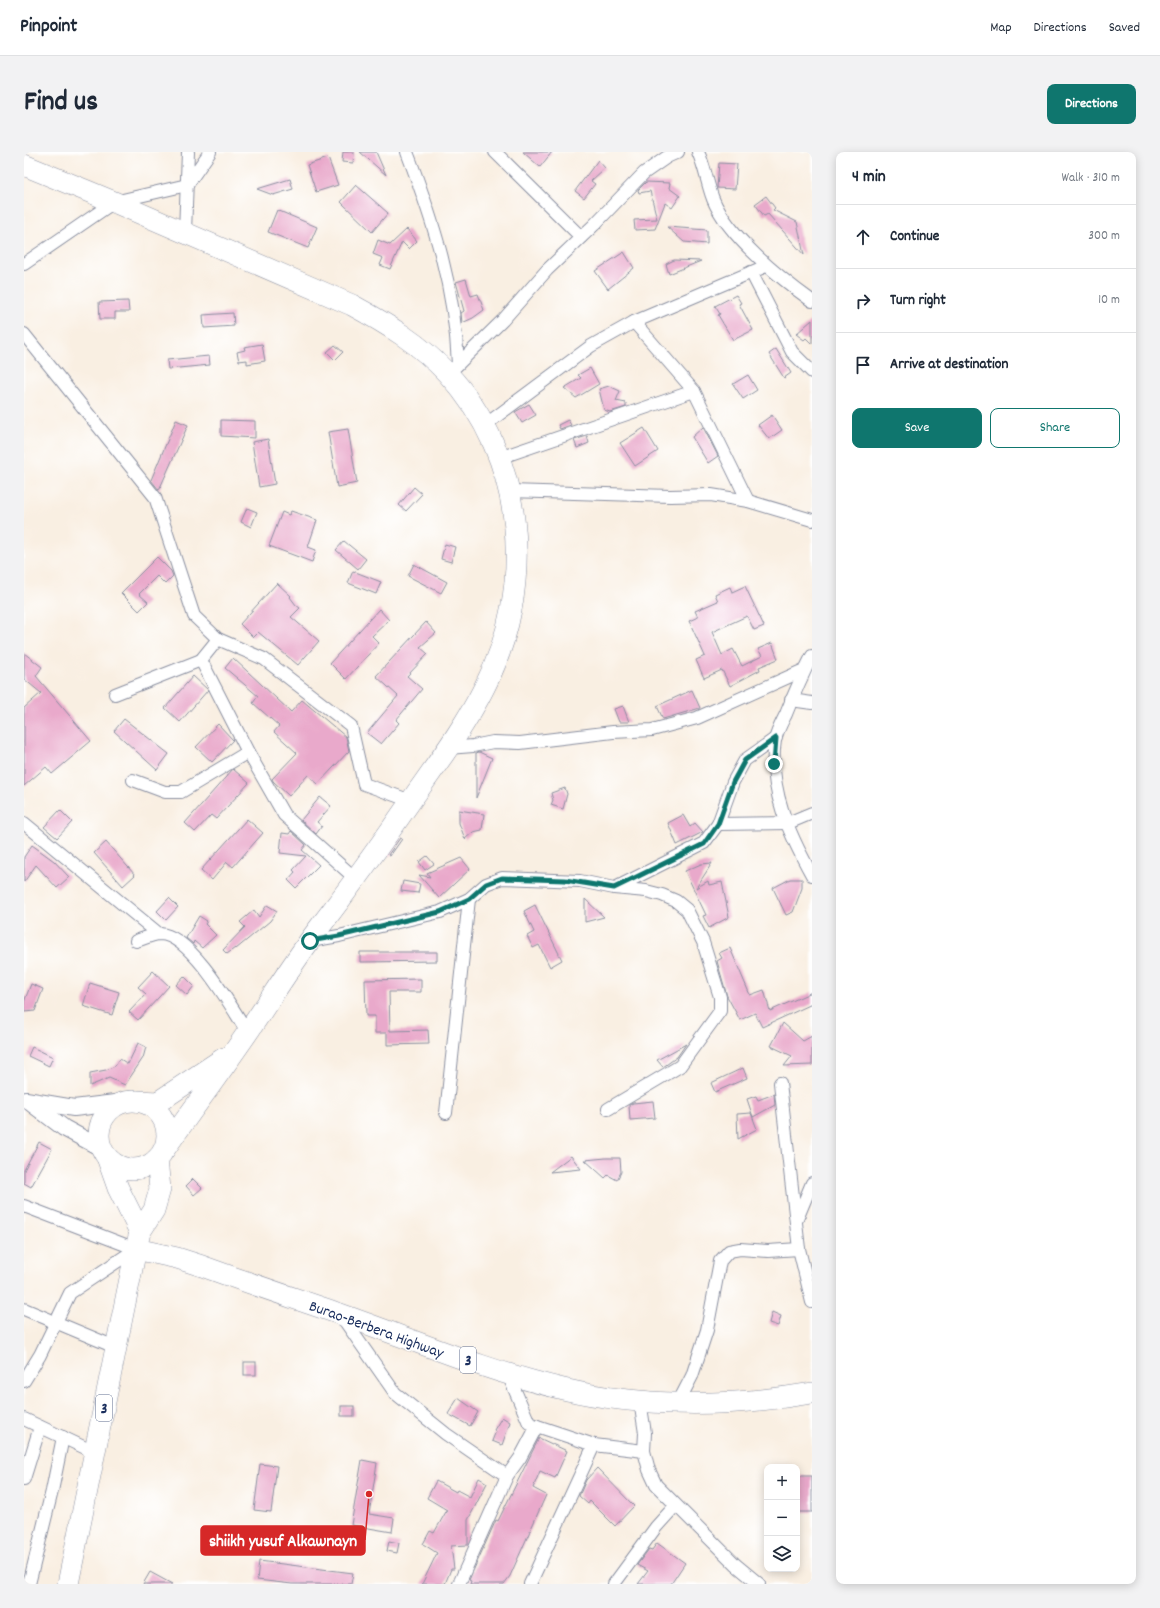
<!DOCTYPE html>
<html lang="en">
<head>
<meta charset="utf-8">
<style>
	body { margin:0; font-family:Dekko,sans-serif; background:#f2f2f3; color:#1f2937 }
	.controls { position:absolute; right:12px; bottom:12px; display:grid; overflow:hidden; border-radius:8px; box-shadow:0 2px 10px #0003 }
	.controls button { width:36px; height:36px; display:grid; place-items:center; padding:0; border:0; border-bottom:1px solid #e0e1e3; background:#fff; color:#1f2937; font:20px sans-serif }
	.stop { position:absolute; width:12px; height:12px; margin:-9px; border:3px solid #0f766e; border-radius:50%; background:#fff }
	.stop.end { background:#0f766e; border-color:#fff; box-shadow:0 1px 4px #0008 }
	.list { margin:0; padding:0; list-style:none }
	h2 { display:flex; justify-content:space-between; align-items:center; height:52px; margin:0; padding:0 16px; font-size:17px }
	h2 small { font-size:13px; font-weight:400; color:#747a83 }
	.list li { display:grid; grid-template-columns:26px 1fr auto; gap:12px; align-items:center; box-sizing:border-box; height:64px; padding:0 16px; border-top:1px solid #e0e1e3 }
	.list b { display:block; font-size:15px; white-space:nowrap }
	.list em { font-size:13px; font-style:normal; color:#747a83 }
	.actions { display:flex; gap:8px; padding:12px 16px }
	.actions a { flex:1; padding:9px 0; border:1px solid #0f766e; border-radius:8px; text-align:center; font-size:14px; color:#0f766e }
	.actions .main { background:#0f766e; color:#fff }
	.icon { flex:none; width:22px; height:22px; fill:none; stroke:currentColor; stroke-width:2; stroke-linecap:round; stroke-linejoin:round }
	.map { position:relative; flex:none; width:788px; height:1432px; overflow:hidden; border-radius:8px }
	header { display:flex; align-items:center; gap:24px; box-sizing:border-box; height:56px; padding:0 20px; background:#fff; border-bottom:1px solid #e0e1e3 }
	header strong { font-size:19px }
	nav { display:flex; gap:22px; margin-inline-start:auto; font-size:14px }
	.intro { display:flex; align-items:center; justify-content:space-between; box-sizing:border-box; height:96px; padding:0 24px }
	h1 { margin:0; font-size:28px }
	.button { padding:10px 18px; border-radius:8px; background:#0f766e; color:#fff; font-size:14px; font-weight:700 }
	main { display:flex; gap:24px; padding:0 24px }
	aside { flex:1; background:#fff; border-radius:8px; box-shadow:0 2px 10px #0003 }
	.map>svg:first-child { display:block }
	.building { fill:#e9a9cb }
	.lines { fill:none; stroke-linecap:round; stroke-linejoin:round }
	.minor-casing { stroke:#8a8fa0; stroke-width:14 }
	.tertiary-casing { stroke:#8a8fa0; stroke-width:18 }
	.trunk-casing { stroke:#8a8fa0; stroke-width:22 }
	.minor { stroke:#fff; stroke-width:12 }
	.tertiary { stroke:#fff; stroke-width:16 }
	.trunk { stroke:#fff; stroke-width:21 }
	.route { stroke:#0f766e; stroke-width:5 }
	.labels { text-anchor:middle; stroke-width:3; stroke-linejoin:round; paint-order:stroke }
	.shield { fill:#fff; stroke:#5f6d8e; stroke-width:1 }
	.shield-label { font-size:15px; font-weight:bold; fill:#1b2f5e }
	.street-label { font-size:16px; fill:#1b2f5e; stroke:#fff }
	.leader { fill:none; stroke:#d62828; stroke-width:1.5 }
	.callout-dot { fill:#d62828; stroke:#fff; stroke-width:1.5 }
	.callout { fill:#d62828; stroke:#d62828; stroke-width:1.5 }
	.callout-label { font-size:17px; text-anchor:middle; font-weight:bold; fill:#fff }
</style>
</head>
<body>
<header>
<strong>Pinpoint</strong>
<nav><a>Map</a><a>Directions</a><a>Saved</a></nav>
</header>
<div class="intro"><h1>Find us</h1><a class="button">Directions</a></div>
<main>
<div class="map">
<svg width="788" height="1432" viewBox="0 0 788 1432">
	<rect width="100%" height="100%" fill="#fff"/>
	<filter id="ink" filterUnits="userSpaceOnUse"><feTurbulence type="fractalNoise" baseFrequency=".025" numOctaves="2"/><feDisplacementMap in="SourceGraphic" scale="8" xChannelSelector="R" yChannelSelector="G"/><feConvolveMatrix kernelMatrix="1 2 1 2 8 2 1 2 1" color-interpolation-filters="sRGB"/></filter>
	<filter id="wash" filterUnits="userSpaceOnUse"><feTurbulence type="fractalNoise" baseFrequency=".012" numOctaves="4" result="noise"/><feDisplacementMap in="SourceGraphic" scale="16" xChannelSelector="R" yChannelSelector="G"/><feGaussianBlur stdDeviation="0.9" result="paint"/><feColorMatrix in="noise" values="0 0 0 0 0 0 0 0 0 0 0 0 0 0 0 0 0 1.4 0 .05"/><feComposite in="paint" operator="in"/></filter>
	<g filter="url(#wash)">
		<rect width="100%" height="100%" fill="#f9efe2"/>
		<g id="blocks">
			<!-- building -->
			<g class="building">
				<path d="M 319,0 L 330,0 L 329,11 L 318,10 Z"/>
				<path d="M 336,0 L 352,0 L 362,23 Z"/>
				<path d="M 499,0 L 528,0 L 516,15 Z"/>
				<path d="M 304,6 L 314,33 L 292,40 L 283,13 Z"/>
				<path d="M 574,8 L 581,16 L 567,29 L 571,32 L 560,46 L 551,39 Z"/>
				<path d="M 695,11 L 713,12 L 711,37 L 693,36 Z"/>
				<path d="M 266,27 L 269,37 L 249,43 L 233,37 Z"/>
				<path d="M 622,30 L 646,31 L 645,36 L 656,44 L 648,56 L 641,51 L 631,77 L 611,78 L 610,68 L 633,67 L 626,39 L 615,41 L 614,38 Z"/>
				<path d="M 332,33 L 364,61 L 348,80 L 317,50 Z"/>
				<path d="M 742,44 L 751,56 L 749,58 L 773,70 L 780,103 L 744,62 L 740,64 L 731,52 Z"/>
				<path d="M 253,58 L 293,75 L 284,96 L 244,80 Z"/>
				<path d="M 643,75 L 683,78 L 683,92 L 660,90 Z"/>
				<path d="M 383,77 L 393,89 L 385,97 L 378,90 L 366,117 L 356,113 L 359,106 L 349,102 L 354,88 L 366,93 Z"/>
				<path d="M 600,100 L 610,116 L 584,137 L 571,119 Z"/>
				<path d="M 650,108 L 677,109 L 645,122 L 642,112 Z"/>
				<path d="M 442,127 L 447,144 L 454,142 L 460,158 L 449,166 L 438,171 L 437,161 L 440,159 L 432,130 Z"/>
				<path d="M 712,143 L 717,151 L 715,152 L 729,178 L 709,188 L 694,163 L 696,162 L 691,154 Z"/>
				<path d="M 104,149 L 105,160 L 91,160 L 91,167 L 76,167 L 75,150 Z"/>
				<path d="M 209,161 L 210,174 L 180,176 L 179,163 Z"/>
				<path d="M 788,168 L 788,192 L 782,186 L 780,188 L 772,182 Z"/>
				<path d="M 238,192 L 241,209 L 223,212 L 223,208 L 215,209 L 213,200 L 221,198 L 220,195 Z"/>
				<path d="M 311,193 L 319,200 L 311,208 L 303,200 Z"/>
				<path d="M 752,197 L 767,221 L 760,226 L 745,202 Z"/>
				<path d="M 185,204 L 186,213 L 144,217 L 143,208 Z"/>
				<path d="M 566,216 L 575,232 L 552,246 L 540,236 L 557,226 L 554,223 Z"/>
				<path d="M 724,223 L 733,238 L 719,247 L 709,232 Z"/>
				<path d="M 585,234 L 596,239 L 592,249 L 602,251 L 602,255 L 586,260 L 580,258 L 575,237 Z"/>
				<path d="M 505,252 L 512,263 L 498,271 L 491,260 Z"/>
				<path d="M 748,263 L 758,278 L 745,287 L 734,273 Z"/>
				<path d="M 152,268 L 164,273 L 135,338 L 127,328 Z"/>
				<path d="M 197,268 L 231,269 L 231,286 L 197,284 Z"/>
				<path d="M 544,268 L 547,273 L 536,277 L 534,273 Z"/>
				<path d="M 679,275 L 694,304 L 684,311 L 668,285 Z"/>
				<path d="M 620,276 L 634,299 L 611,314 L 596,291 Z"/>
				<path d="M 324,277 L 333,331 L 313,335 L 304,280 Z"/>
				<path d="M 563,284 L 565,291 L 553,296 L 550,288 Z"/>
				<path d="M 244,287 L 251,332 L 235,335 L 228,290 Z"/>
				<path d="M 390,335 L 398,342 L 382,359 L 375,353 Z"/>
				<path d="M 223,356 L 233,360 L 227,375 L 217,370 Z"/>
				<path d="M 267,359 L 293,368 L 284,395 L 292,398 L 288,410 L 245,394 L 258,360 L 265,363 Z"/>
				<path d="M 320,389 L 342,407 L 334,417 L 312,398 Z"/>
				<path d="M 421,392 L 431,395 L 427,410 L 417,407 Z"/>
				<path d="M 133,405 L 147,419 L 149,424 L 141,432 L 133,424 L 115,442 L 124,450 L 115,459 L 97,441 Z"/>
				<path d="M 390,412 L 423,430 L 417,441 L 384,424 Z"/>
				<path d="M 329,419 L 357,430 L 352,442 L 324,431 Z"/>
				<path d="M 253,431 L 267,444 L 266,445 L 272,453 L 276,456 L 267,465 L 295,489 L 274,513 L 234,480 L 229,485 L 216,472 Z"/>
				<path d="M 721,434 L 740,474 L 730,478 L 723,464 L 688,480 L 698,503 L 709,497 L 718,514 L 738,504 L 734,497 L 748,491 L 754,507 L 735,515 L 736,518 L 706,534 L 698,518 L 680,526 L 672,508 L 681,504 L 665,469 L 674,465 L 671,459 L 694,449 L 691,442 L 706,435 L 708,440 Z"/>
				<path d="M 355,457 L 365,468 L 348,484 L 355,491 L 322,527 L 306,511 Z"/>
				<path d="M 402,470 L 412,481 L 396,495 L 404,502 L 383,524 L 398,537 L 372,568 L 375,571 L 357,592 L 343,581 L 374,544 L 352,524 Z"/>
				<path d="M 0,501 L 18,515 L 12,524 L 67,589 L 28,622 L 22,615 L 0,634 L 0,556 L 17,541 L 0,527 Z"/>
				<path d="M 209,506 L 267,560 L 278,548 L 322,585 L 325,599 L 294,632 L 284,623 L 265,644 L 249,629 L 248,627 L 273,601 L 250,580 L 255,574 L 229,551 L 234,544 L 201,516 Z"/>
				<path d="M 169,524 L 184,538 L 156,570 L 141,556 Z"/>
				<path d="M 668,538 L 676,556 L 639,567 L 633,554 Z"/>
				<path d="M 599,554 L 605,570 L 595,570 L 590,557 Z"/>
				<path d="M 100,567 L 145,602 L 133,618 L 90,579 Z"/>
				<path d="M 194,572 L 209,588 L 188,610 L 172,595 Z"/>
				<path d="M 455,600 L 468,606 L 452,646 L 452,601 Z"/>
				<path d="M 209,617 L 225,631 L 192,667 L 187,663 L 171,680 L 161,671 Z"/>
				<path d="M 541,636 L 543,642 L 539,657 L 527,653 L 529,648 L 527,641 Z"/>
				<path d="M 296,645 L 307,654 L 293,670 L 298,674 L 292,682 L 277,668 Z"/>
				<path d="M 36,658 L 48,670 L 33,686 L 20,675 Z"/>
				<path d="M 435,658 L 460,662 L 458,678 L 449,680 L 441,687 L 435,671 Z"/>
				<path d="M 659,663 L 666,675 L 671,671 L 679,680 L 653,693 L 644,671 Z"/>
				<path d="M 223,667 L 239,681 L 209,715 L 203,710 L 188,728 L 177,718 Z"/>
				<path d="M 267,679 L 282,693 L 278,698 L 295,713 L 272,736 L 264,728 L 271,720 L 269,718 L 282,704 L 256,701 L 258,681 L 265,682 Z"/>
				<path d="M 376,686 L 378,687 L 366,704 L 364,703 Z"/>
				<path d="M 82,690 L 111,723 L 99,734 L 70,701 Z"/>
				<path d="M 8,693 L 30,709 L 45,725 L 33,736 L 12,713 L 0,730 L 0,705 Z"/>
				<path d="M 403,704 L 410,712 L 401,718 L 395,710 Z"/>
				<path d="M 437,706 L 446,717 L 415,746 L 395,723 L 406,725 L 403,721 Z"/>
				<path d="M 688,711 L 672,736 L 684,729 L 685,733 L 698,730 L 705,765 L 685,776 L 679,764 L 682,763 L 661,719 L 677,712 Z"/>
				<path d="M 766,727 L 778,727 L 778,736 L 769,760 L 762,763 L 749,736 Z"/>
				<path d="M 379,729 L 396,732 L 394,741 L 377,739 Z"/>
				<path d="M 145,746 L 154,755 L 142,768 L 133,759 Z"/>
				<path d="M 561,747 L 580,765 L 561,770 Z"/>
				<path d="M 243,753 L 253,759 L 246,769 L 212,797 L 211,796 L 203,802 L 199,798 L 221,775 L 216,770 L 230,758 L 235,765 Z"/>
				<path d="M 511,753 L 538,808 L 526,815 L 515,793 L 509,796 L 503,784 L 510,780 L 500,759 Z"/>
				<path d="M 175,764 L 183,769 L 181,772 L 192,783 L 178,796 L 170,789 L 169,792 L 162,786 Z"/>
				<path d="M 706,796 L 726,843 L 740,838 L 746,859 L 788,840 L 788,852 L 738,875 L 731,861 L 716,868 L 703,844 L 693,809 L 698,806 L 695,801 Z"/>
				<path d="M 336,800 L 413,800 L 413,809 L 336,810 Z"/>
				<path d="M 129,819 L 145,834 L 114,868 L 105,860 L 122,842 L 114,835 Z"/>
				<path d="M 160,824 L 170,834 L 163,843 L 152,833 Z"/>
				<path d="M 397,827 L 397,840 L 365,840 L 366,879 L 404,878 L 405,892 L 363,893 L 363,881 L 351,881 L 351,864 L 342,864 L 341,828 Z"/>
				<path d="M 66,831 L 95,840 L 88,863 L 59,854 Z"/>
				<path d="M 7,832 L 19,837 L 11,859 L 0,860 L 0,850 Z"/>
				<path d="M 759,871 L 779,889 L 788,884 L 788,913 L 760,914 L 768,904 L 747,894 Z"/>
				<path d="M 114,891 L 122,895 L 119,906 L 101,933 L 85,926 L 66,934 L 66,921 L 82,918 L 91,914 L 96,907 L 104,912 Z"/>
				<path d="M 662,892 L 653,905 L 639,915 L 633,908 Z"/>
				<path d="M 8,895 L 29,905 L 25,914 L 4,904 Z"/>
				<path d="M 719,916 L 723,926 L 691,940 L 687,931 Z"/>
				<path d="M 750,942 L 751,953 L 729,965 L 723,947 L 732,944 L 734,948 Z"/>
				<path d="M 629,949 L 631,966 L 606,968 L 605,953 L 609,951 Z"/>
				<path d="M 727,961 L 733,977 L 714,987 L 713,962 Z"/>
				<path d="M 15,990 L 28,997 L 7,1035 L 0,1031 L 0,1018 Z"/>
				<path d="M 547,1004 L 557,1017 L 526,1020 Z"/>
				<path d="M 582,1006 L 596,1006 L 597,1020 L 593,1028 L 584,1023 L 581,1026 L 561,1008 Z"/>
				<path d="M 169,1027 L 178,1036 L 170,1043 L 162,1034 Z"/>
				<path d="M 748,1160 L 757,1164 L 754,1174 L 745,1171 Z"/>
				<rect x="220" y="1210" width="12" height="13"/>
				<path d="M 434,1246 L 454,1260 L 446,1274 L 424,1262 Z"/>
				<rect x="317" y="1254" width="13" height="10"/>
				<path d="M 478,1265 L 486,1270 L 478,1293 L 468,1289 L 472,1279 L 470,1278 Z"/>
				<path d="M 515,1286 L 543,1299 L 531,1326 L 516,1319 L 509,1336 L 522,1343 L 486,1424 L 480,1432 L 446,1432 L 447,1429 L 445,1428 L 472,1368 L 474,1369 Z"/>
				<path d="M 338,1308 L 353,1311 L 345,1362 L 370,1366 L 368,1380 L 327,1373 Z"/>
				<path d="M 236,1312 L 253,1314 L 247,1360 L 230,1358 Z"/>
				<path d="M 573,1316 L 610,1354 L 591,1374 L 566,1349 L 564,1352 L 555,1344 L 562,1328 Z"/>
				<rect x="773" y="1324" width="15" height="36"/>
				<path d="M 455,1326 L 463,1331 L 444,1368 L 444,1393 L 427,1394 L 430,1417 L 427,1417 L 421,1432 L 398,1432 L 413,1401 L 399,1392 L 406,1379 L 410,1381 L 423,1358 L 403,1346 L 412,1329 L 432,1340 L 433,1338 L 446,1345 Z"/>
				<path d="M 365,1389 L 375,1391 L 373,1401 L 363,1399 Z"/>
				<path d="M 633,1391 L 661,1411 L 647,1432 L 614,1432 L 624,1419 L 613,1413 L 625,1397 L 628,1398 Z"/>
				<path d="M 235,1409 L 329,1421 L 327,1432 L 268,1432 L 233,1428 Z"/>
				<path d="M 126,1420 L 148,1432 L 119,1432 Z"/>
			</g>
		</g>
	</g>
	<g filter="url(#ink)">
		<use href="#blocks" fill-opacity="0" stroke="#8a8fa0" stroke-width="1"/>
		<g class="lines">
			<!-- minor casing -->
			<g class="minor-casing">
				<g id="minor">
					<path d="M 383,0 C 410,71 431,136 434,212"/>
					<path d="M 471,0 L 557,85"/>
					<path d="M 674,0 C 681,15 683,31 689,47 C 704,84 756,126 788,149"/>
					<path d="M 161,80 L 164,0"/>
					<path d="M 0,112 L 90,50 L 163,33 L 186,0"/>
					<path d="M 727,120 L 768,200 L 788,220"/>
					<path d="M 610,170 L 742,114"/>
					<path d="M 0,182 L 131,345 L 170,464 L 194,487 L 240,507 L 327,574 L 340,632 L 387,649"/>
					<path d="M 424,222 L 479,168 L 523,118 L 570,73 L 620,21 L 643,5 L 654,0"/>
					<path d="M 461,273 L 567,194 L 610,170 L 670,239 L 724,349"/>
					<path d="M 475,306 L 670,239"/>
					<path d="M 486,339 L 646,344 L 687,343 L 724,349 L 788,368"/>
					<path d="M 194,487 L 177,508 L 224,600 L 260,663 L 332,727"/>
					<path d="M 788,504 C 778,523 770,542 762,562 C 758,570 753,579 751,588 C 744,636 765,682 788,723"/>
					<path d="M 91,542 L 177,508"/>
					<path d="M 767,548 L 788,551"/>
					<path d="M 424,596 L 449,594 L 469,590 L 496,591 L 589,580 L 628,578 L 673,566 L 780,518"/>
					<path d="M 109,628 L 141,640 L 157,640 L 224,600"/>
					<path d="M 0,671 L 135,782"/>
					<path d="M 694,672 L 764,671 L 788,661"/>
					<path d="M 591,736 L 680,691 L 694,672 L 709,630 L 721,608 L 752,586"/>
					<path d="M 112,789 C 119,787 129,782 136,782 C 167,783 208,856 224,881"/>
					<path d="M 286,789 L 315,784 L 416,760 L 445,747 L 462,732 L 478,726 L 556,729 L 590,736 L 622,739 L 638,743 L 652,749 L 663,758 L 679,790 L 696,845 L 696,859 L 656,914 L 584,957"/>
					<path d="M 756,931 L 775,1097 L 788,1150"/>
					<path d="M 422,961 L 445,747"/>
					<path d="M 0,1054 L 112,1097"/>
					<path d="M 773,1067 L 788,1031"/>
					<path d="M 0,1157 L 91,1195"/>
					<path d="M 318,1165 L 371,1241 L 422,1282 L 483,1324"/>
					<path d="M 0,1229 L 16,1203 L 46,1141 L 112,1097"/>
					<path d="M 616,1249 L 621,1281 L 620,1299 L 625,1318 L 632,1333 L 712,1413 L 735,1432"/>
					<path d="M 654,1251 L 668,1224 L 683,1178 L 696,1109 L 705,1099 L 716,1097 L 744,1099 L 775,1097"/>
					<path d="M 0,1267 L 72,1301"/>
					<path d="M 513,1274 L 570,1293 L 620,1299"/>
					<path d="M 0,1327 L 16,1275"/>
					<path d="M 5,1432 L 28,1339 L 39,1285"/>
					<path d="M 435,1432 L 483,1324 L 496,1306 L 513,1274 L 505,1271 L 483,1220"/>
					<path d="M 506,1432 L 570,1293"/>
					<path d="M 590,1432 L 632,1375 L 651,1354"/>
				</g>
			</g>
			<!-- tertiary casing -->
			<g class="tertiary-casing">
				<g id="tertiary">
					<path d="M 2,948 L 50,956 L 99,950"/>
					<path d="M 7,951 L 40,976 L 77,996"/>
				</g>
			</g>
			<!-- trunk casing -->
			<g class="trunk-casing">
				<g id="trunk">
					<path d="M 0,13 L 90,50 L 328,153 C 363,172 396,192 423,221 C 502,305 512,436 460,536 C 441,574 415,609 391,643 C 358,691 324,738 289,784 C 267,814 247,846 226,877 C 198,918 168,958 140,998"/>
					<circle cx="109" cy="983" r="34"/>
					<path d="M 113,949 L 134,950 L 200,906"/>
					<path d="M 83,1005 L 94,1036 L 116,1080"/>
					<path d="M 112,1097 L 153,1106 L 178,1114 C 224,1131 270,1146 316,1162 C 390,1188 462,1219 539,1237 C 619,1256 707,1255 788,1241"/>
					<path d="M 44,1432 L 112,1097 L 116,1080 L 130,1058 L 136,1037 L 133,1007"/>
				</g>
			</g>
			<!-- minor -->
			<use href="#minor" class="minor"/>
			<!-- tertiary -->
			<use href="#tertiary" class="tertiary"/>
			<!-- trunk -->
			<use href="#trunk" class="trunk"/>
		</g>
	</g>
	<g class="lines" filter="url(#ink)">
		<!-- route -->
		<path class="route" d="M 286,789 L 315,784 L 416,760 L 445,747 L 462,732 L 478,726 L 541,728 L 590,736 L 680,692 L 694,672 L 709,630 L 721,608 L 752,586 L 750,612"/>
	</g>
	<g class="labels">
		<!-- shield labels -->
		<g class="shield">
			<rect x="436" y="1195" width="16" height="26" rx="3"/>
			<rect x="72" y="1243" width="16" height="26" rx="3"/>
		</g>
		<g class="shield-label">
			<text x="444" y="1213">3</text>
			<text x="80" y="1261">3</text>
		</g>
		<!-- street labels -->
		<g class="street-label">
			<text transform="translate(353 1176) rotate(20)" y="6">Burao-Berbera Highway</text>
		</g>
	</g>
	<!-- callouts -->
	<path class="leader" d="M345 1342L341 1388"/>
	<circle class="callout-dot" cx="345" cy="1342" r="4"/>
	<rect class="callout" x="177" y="1374" width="164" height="29" rx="4"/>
	<g class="callout-label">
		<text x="259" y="1394">shiikh yusuf Alkawnayn</text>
	</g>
</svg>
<div class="controls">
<button>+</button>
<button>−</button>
<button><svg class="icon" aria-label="layers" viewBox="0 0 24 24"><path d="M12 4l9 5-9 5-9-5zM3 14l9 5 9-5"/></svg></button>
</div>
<div class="stop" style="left:286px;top:789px"></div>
<div class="stop end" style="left:750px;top:612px"></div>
</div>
<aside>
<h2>4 min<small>Walk · 310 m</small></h2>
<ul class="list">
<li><svg class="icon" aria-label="ahead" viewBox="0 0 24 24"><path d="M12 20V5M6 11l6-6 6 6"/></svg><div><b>Continue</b></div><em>300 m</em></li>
<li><svg class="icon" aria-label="right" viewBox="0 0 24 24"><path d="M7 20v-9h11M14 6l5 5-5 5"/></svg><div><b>Turn right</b></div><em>10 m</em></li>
<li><svg class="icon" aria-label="arrive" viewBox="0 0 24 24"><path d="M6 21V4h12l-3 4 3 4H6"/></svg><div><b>Arrive at destination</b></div></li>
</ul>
<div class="actions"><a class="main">Save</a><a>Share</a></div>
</aside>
</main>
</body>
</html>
